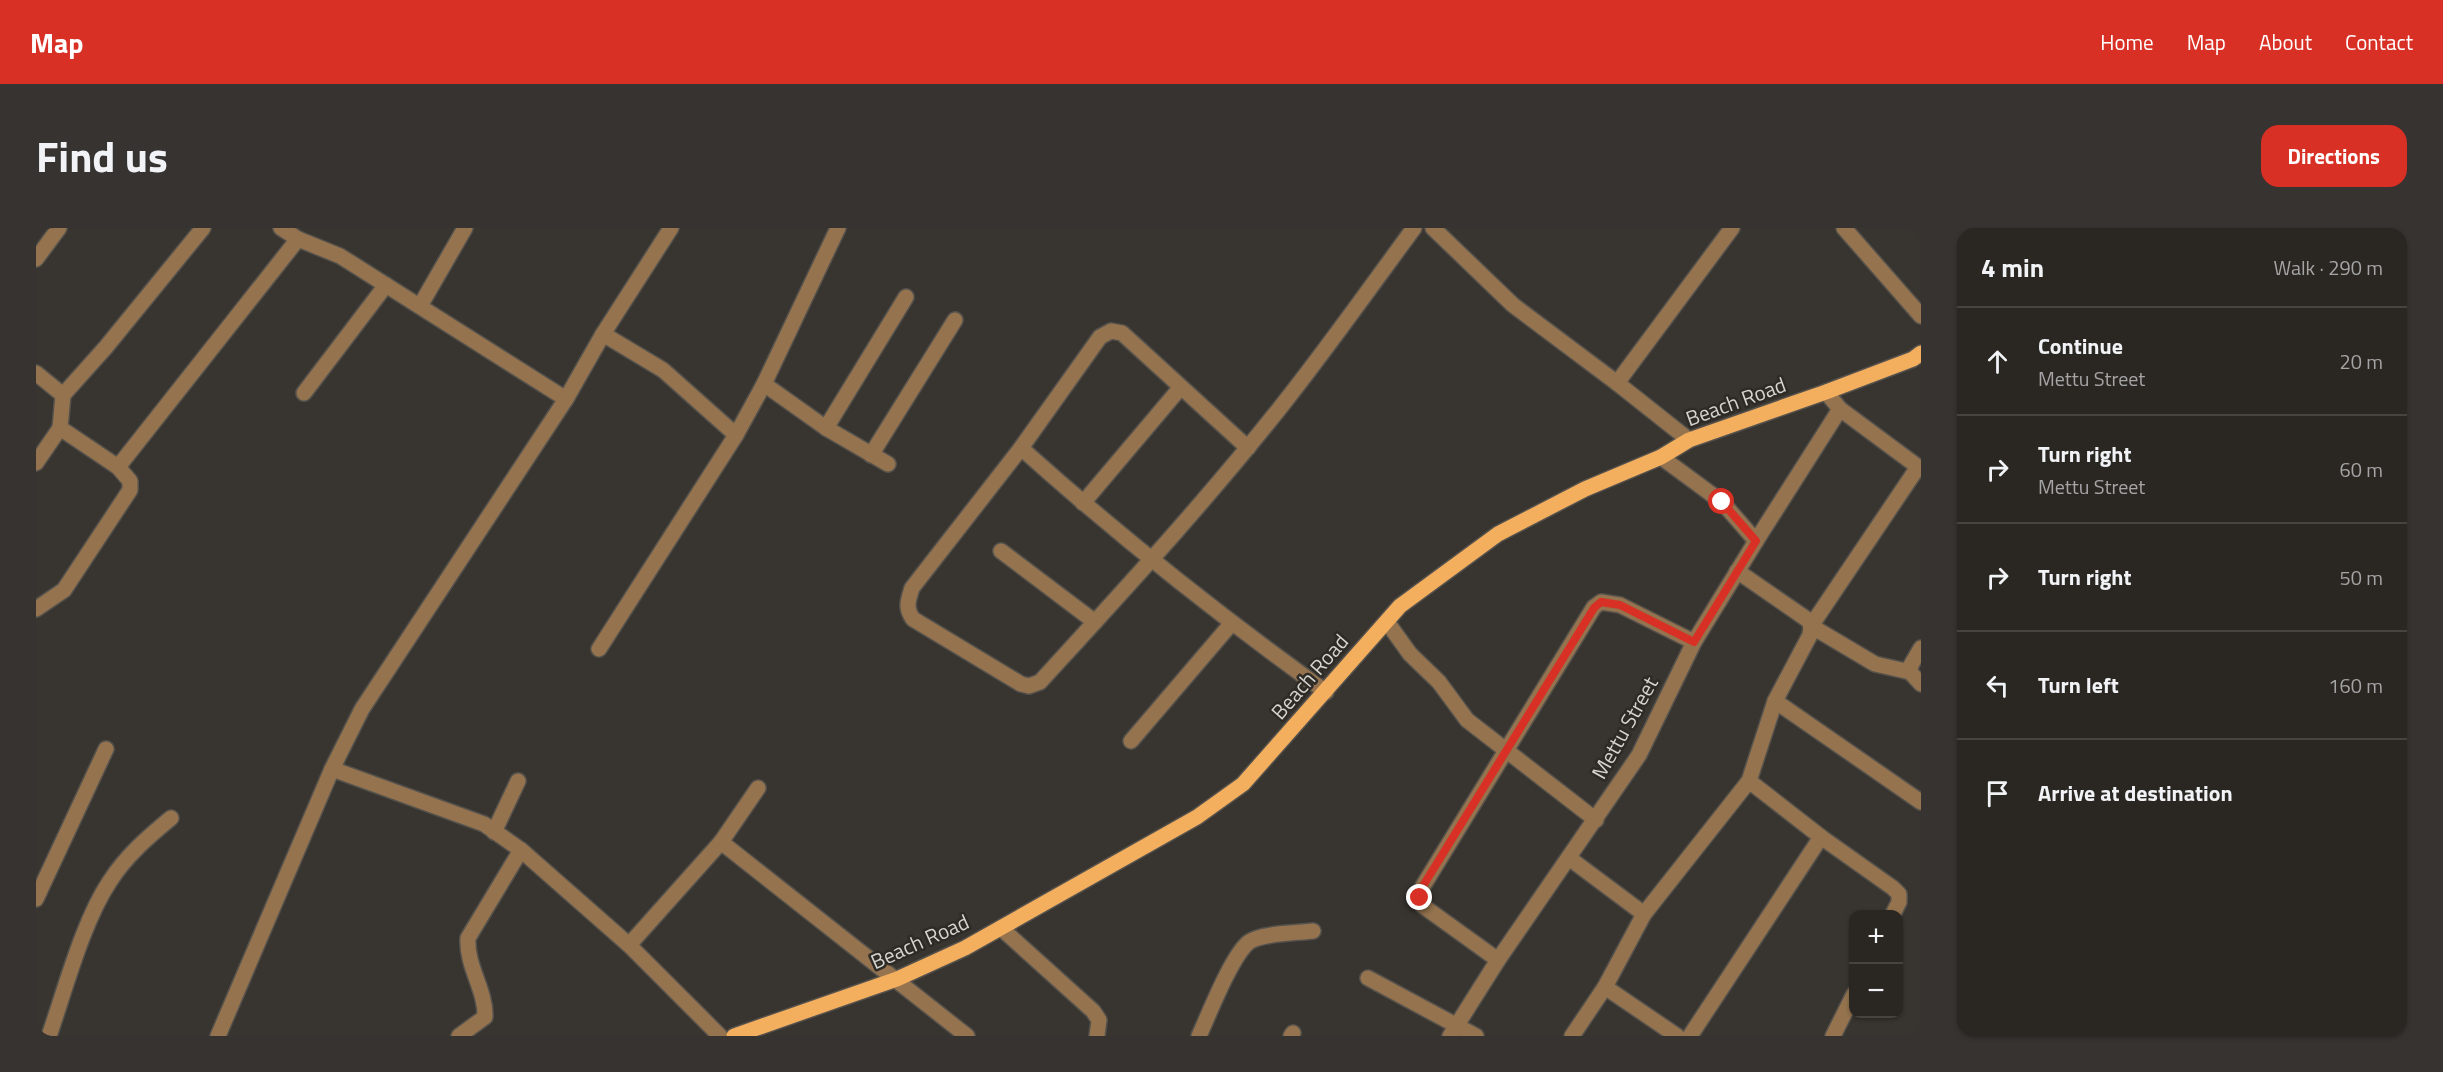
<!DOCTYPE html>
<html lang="en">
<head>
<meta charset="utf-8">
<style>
	body { margin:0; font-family:"Titillium Web",sans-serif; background:#363330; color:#f1f3f6 }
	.controls { position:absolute; right:18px; bottom:18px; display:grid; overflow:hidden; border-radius:12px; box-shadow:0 2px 4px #0004 }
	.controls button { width:54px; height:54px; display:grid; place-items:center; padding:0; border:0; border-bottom:2px solid #464441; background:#2a2723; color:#f1f3f6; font:30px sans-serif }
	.stop { position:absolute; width:18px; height:18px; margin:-14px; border:4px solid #d93025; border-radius:50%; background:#fff }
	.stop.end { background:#d93025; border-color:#fff; box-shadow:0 2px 6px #0008 }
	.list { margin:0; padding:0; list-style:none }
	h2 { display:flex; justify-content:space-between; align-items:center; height:78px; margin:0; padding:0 24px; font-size:26px }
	h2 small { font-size:20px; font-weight:400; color:#a5a5a6 }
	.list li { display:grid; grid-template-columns:39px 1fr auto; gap:18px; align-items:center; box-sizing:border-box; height:108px; padding:0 24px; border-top:2px solid #464441 }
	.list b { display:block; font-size:22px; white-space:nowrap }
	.list p { margin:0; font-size:20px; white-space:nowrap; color:#a5a5a6 }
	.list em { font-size:20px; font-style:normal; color:#a5a5a6 }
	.icon { flex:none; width:33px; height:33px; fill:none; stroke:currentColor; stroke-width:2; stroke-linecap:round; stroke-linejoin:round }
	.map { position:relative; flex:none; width:1885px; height:808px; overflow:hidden; border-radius:18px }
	header { display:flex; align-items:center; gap:36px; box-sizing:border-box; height:84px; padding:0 30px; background:#d93025; color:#fff }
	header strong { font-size:28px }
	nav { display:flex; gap:33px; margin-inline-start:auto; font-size:21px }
	.intro { display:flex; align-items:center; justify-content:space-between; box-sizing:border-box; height:144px; padding:0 36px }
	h1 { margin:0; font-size:42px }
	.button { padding:15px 27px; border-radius:18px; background:#d93025; color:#fff; font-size:21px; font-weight:700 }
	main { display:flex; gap:36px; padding:0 36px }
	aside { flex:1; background:#2a2723; border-radius:18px; box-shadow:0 2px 4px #0004 }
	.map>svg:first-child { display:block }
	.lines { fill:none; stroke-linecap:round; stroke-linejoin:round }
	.minor-casing { stroke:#54514c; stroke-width:18 }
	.major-casing { stroke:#54514c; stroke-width:18 }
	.minor { stroke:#94734e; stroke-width:15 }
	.major { stroke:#f3ae5e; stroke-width:15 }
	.route { stroke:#d93025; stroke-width:8 }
	.labels { text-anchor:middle; stroke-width:5; stroke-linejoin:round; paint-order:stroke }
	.street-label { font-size:21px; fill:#d6d4d0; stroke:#2e2a25 }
</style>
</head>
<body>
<header>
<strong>Map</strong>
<nav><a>Home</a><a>Map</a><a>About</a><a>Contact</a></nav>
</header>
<div class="intro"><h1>Find us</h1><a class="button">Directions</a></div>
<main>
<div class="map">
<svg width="1885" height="808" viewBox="0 0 1885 808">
	<rect width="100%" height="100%" fill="#38342f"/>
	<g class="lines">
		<!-- minor casing -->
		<g class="minor-casing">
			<g id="minor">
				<path d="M 245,0 L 262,11 L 304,28 L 530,171"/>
				<path d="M 1397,0 L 1477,77 L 1581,155 L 1653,212"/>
				<path d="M 1808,0 L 1885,88"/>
				<path d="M 0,31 L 23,0"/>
				<path d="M 384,78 L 429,0"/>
				<path d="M 567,106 L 627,142 L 700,207"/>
				<path d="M 0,145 L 27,167 L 24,200 L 82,239 L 94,253 L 94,262 L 28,362 L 0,381"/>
				<path d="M 1581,155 L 1696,0"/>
				<path d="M 728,156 L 790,200 L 852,236"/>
				<path d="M 1790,164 L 1804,181 L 1885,241"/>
				<path d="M 268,165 L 350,57"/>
				<path d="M 27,167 L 70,119 L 167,0"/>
				<path d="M 790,200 L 870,69"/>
				<path d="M 985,220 C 1082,307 1184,388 1290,464"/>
				<path d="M 1212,220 L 1086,105 L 1075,103 L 1064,109 L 985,220 L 876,360 C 872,373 869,380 877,391 L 985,456 L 993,458 L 1004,454 C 1089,361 1174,269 1251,171 C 1295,115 1336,57 1378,0"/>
				<path d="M 835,227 L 919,92"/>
				<path d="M 0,235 L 24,200"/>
				<path d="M 82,239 L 262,11"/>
				<path d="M 1047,275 L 1145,159"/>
				<path d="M 1720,313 L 1804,181"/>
				<path d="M 965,323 L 1059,394"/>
				<path d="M 1351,394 L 1374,426 L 1403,454 L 1431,492 L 1560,592"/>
				<path d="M 1885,420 L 1875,437 L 1874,444 L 1885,456"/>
				<path d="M 563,421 L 700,207 L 728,156 L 802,0"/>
				<path d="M 1874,444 L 1839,436 L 1775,398 L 1882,239"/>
				<path d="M 1739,473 L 1885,574"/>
				<path d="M 1095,513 L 1195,396"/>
				<path d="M 296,541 L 448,596 L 485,622 L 593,717 L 684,808"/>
				<path d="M 1713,553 L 1785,609 L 1857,660 L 1863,666 L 1863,674 L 1857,686"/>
				<path d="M 458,604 L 482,553"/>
				<path d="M 685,614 L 931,808"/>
				<path d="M 1533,630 L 1608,686"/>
				<path d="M 0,671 L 70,521"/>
				<path d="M 965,700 L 1057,783 L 1063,792 L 1061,808"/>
				<path d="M 593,717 L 685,614 L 722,560"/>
				<path d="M 1462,732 L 1387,678 L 1384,670 L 1387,658 L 1558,379 L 1565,374 L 1584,377 L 1658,414"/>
				<path d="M 1332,750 L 1440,808"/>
				<path d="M 1569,759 L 1641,808"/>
				<path d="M 13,808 C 29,762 47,693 74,653 C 90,628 112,609 135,590"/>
				<path d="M 182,808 L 296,541 L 326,481 L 530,171 L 567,106 L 635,0"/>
				<path d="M 423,808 L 449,789 C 450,762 430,738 432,710 L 485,622"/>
				<path d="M 1163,808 C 1173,786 1196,727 1213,714 C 1225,705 1262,705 1277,703"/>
				<path d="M 1255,808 L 1257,805"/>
				<path d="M 1414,808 L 1462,732 L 1603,527 L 1658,414 L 1720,313 L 1686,274 L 1625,229"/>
				<path d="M 1536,808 L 1569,759 L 1608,686 L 1713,553 L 1739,473 L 1774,407 L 1775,398 L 1772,392 L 1701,343"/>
				<path d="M 1654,808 L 1785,609"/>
				<path d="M 1797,808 L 1818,766"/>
			</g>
		</g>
		<!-- major casing -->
		<g class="major-casing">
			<path id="major" d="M 698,808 L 861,751 L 929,720 L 1161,589 L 1207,556 L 1364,378 L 1462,306 L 1549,261 L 1625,229 L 1653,212 L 1790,164 L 1877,131 L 1885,125"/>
		</g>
		<!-- minor -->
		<use href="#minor" class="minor"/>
		<!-- major -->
		<use href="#major" class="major"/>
	</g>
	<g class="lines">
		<!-- route -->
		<path class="route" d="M 1384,670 L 1387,658 L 1558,380 L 1565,374 L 1584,377 L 1658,414 L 1720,313 L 1686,274"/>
	</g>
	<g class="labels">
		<!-- street labels -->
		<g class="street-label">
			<text transform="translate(1700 174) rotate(-20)" y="7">Beach Road</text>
			<text transform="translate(1274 449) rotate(-49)" y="7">Beach Road</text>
			<text transform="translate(1589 500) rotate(-61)" y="7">Mettu Street</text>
			<text transform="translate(884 714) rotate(-24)" y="7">Beach Road</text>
		</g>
	</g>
</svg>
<div class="controls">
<button>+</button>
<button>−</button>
</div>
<div class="stop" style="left:1686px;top:274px"></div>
<div class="stop end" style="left:1384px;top:670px"></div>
</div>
<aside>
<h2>4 min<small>Walk · 290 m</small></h2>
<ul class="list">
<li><svg class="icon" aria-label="ahead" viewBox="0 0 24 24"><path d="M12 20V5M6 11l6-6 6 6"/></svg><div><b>Continue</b><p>Mettu Street</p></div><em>20 m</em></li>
<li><svg class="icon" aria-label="right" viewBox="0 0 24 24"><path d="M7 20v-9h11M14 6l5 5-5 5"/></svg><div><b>Turn right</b><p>Mettu Street</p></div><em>60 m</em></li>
<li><svg class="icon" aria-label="right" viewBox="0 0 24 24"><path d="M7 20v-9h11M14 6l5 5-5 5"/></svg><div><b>Turn right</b></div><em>50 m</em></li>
<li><svg class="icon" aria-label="left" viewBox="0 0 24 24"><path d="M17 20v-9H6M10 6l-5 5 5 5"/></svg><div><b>Turn left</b></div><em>160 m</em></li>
<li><svg class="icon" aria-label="arrive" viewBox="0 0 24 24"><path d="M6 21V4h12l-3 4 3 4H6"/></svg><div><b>Arrive at destination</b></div></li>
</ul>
</aside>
</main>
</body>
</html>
